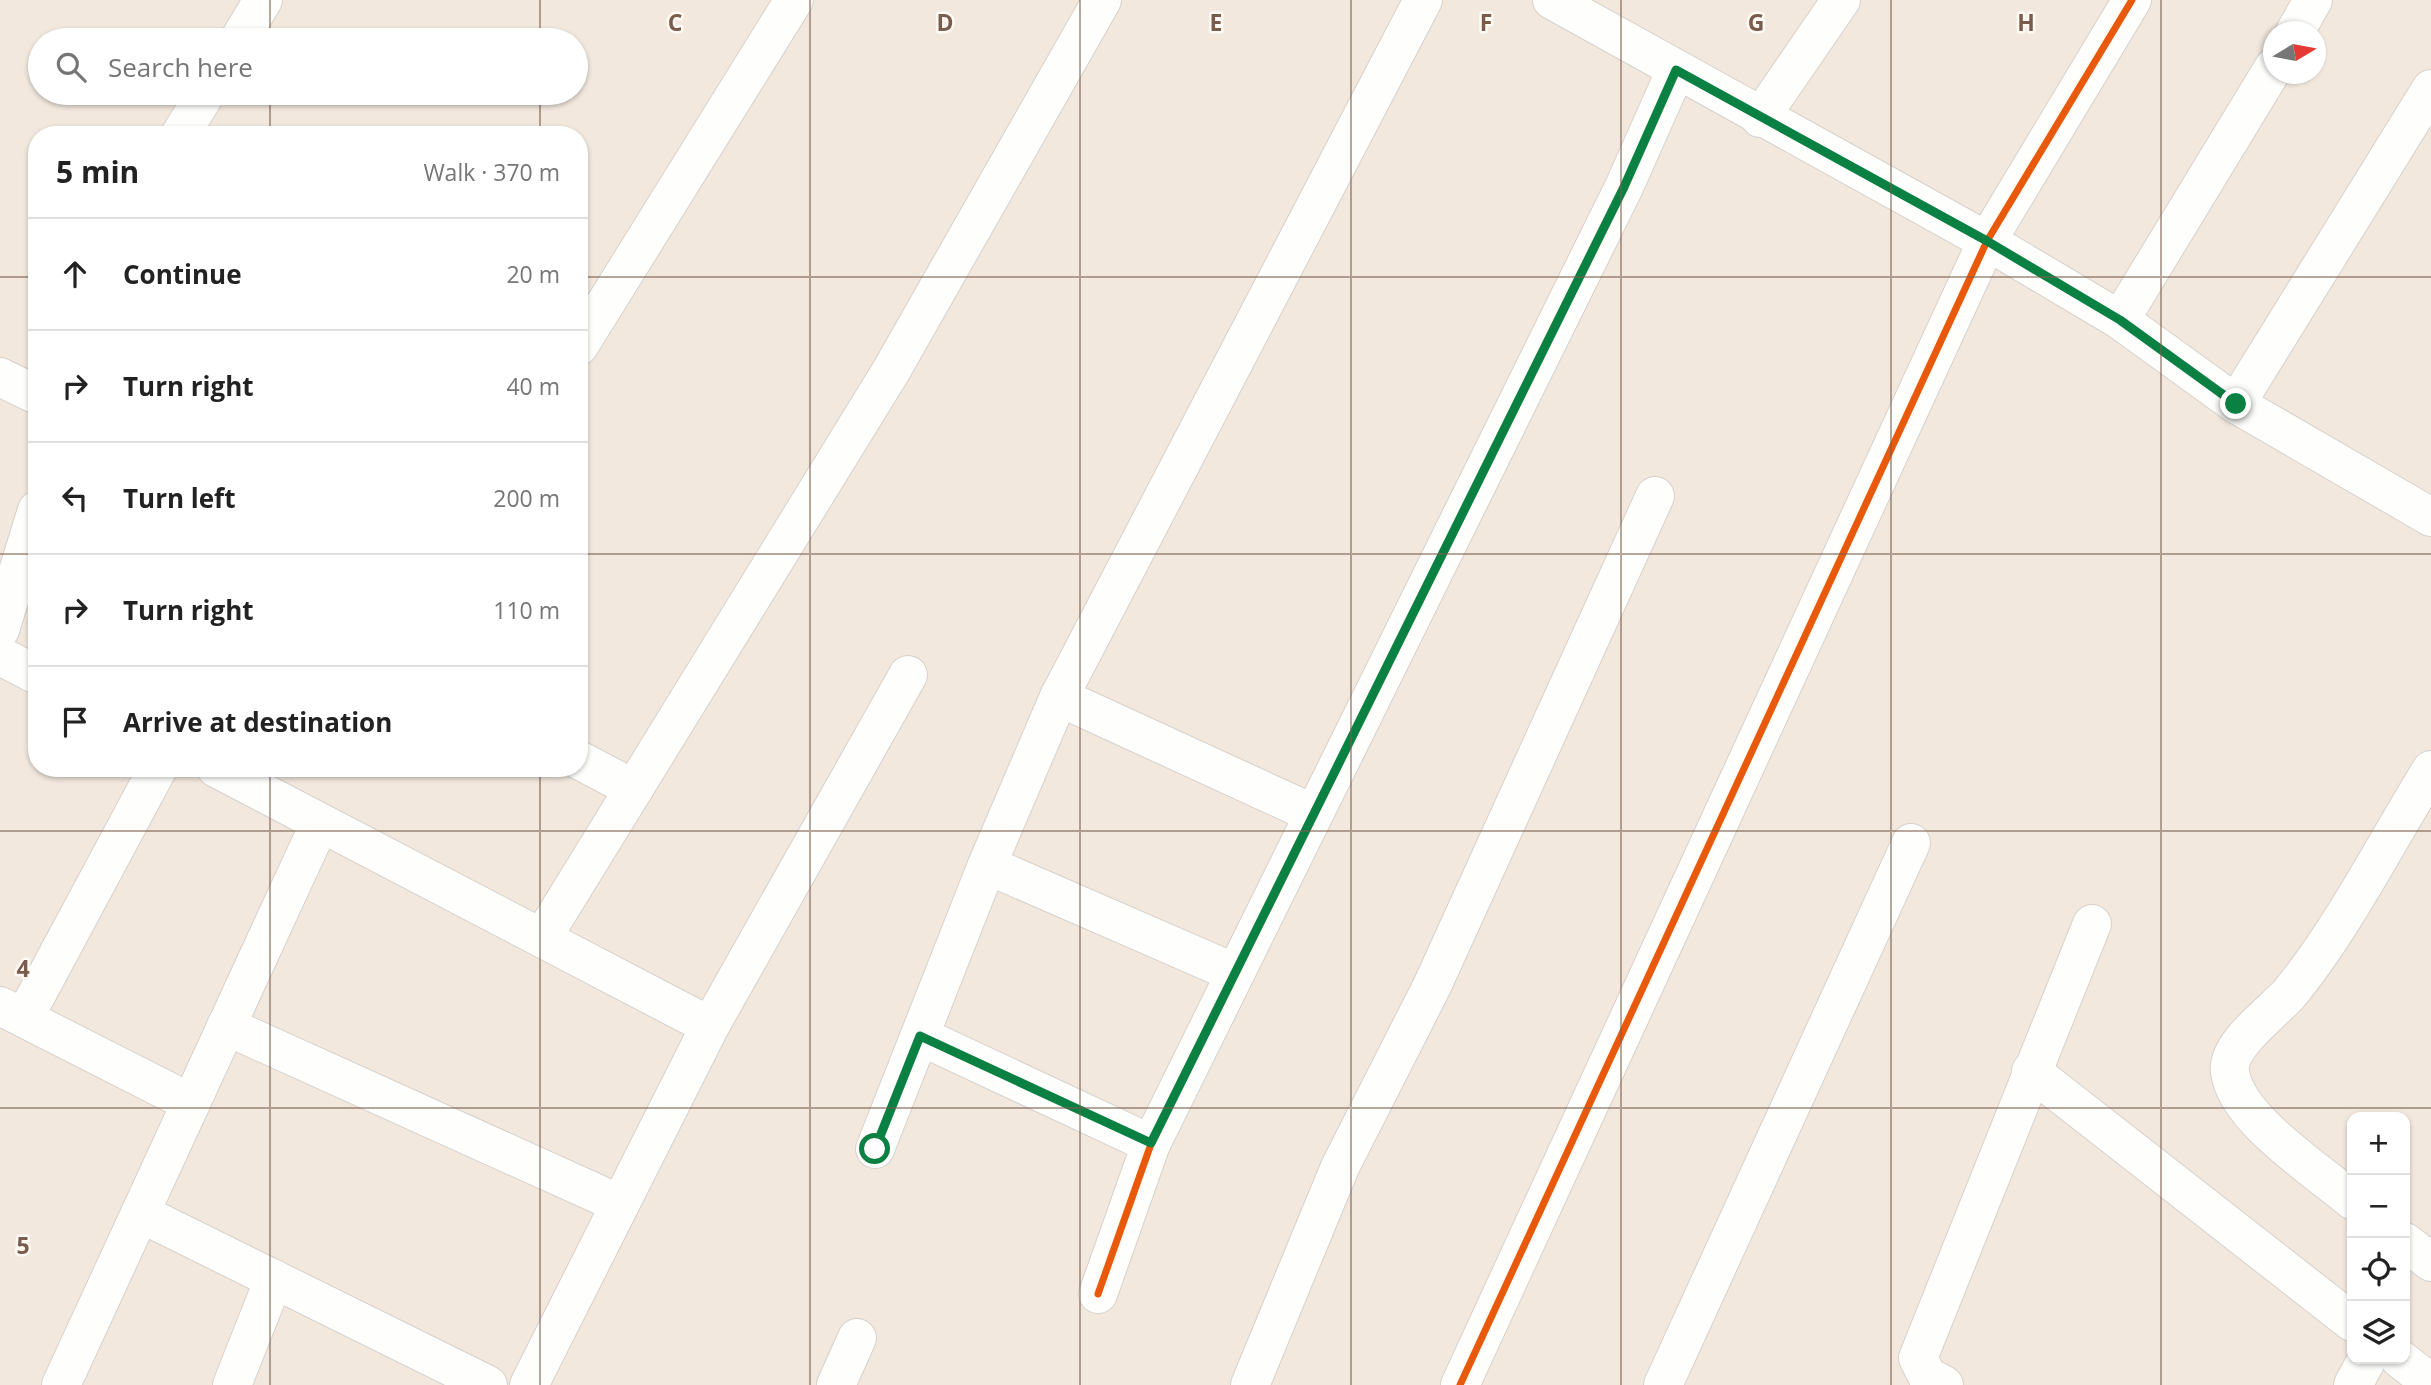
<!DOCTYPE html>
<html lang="en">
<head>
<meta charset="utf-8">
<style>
	body { margin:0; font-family:"Open Sans",sans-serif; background:#f6f6f6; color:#222 }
	.controls { position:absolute; right:21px; bottom:21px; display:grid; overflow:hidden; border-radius:14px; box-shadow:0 2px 5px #0004 }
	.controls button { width:63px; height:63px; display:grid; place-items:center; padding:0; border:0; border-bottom:2px solid #e0e0e0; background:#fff; color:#222; font:35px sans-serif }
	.compass { position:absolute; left:2263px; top:21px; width:63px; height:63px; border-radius:50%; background:#fff; box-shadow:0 2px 5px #0004; rotate:80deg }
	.stop { position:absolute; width:21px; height:21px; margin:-16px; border:5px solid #0b8043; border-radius:50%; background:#fff }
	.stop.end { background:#0b8043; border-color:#fff; box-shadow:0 2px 7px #0008 }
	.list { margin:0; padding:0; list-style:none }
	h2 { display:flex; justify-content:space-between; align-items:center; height:91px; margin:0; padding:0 28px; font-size:30px }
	h2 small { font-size:23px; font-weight:400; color:#767676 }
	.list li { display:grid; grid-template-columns:46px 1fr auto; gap:21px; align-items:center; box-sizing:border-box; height:112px; padding:0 28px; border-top:2px solid #e0e0e0 }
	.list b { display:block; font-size:26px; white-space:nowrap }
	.list em { font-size:23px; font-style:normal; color:#767676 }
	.icon { flex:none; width:38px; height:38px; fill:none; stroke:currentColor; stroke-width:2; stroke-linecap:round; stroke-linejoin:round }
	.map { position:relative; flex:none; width:2431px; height:1385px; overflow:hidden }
	.search { position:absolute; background:#fff; box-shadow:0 2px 5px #0004; left:28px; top:28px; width:560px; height:77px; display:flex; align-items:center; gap:18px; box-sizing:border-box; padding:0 24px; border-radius:38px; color:#767676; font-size:26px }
	.panel { position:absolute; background:#fff; box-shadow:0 2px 5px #0004; left:28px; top:126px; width:560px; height:651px; border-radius:28px }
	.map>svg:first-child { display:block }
	.residential { fill:#f2e8de; fill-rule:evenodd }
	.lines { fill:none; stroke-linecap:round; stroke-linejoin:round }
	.minor-casing { stroke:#d7d1cb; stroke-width:40 }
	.minor { stroke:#fefefd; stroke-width:38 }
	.cycleway-casing { stroke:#fffaf3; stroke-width:11 }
	.cycleway { stroke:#e8590c; stroke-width:7 }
	.route { stroke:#0b8043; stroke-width:9 }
	.grid { fill:none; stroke:#7a5c4d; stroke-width:2; stroke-opacity:0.55 }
	.grid-label { font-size:23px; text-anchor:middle; font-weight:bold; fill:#7a5c4d; stroke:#fffaf3; stroke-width:5; stroke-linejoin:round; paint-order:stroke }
</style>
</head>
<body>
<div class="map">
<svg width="2431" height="1385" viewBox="0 0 2431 1385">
	<rect width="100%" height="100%" fill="#f9f5f0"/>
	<!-- residential -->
	<path class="residential" d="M 0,0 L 2431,0 L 2431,1385 L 0,1385 ZM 2274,32 L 2316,32 L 2316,74 L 2274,74 ZM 40,40 L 576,40 L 576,93 L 40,93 ZM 37,135 L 579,135 L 579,768 L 37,768 ZM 2352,1117 L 2405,1117 L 2405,1359 L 2352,1359 Z"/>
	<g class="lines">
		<!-- minor casing -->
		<g class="minor-casing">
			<g id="minor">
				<path d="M 1552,0 L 1987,241 L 2120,320 L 2236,404 L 2431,517"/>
				<path d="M 2295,32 L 2313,0"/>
				<path d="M 239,40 L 263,0"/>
				<path d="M 1760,118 L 1841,0"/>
				<path d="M 180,135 L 206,93"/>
				<path d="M 2120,320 L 2274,67"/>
				<path d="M 579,346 L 794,0"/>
				<path d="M 0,377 L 37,395"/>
				<path d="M 2236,404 L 2431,89"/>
				<path d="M 0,630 L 37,510"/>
				<path d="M 0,656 L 37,675"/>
				<path d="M 1059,697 L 1314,814"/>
				<path d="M 579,760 L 634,789"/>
				<path d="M 216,768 L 710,1026"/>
				<path d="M 987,865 L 1235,973"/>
				<path d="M 542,938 L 891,371 L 1102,0"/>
				<path d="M 0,1006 L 191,1103"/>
				<path d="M 24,1018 L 158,768"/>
				<path d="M 226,1026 L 620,1204"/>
				<path d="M 920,1036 L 1151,1144"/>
				<path d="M 2031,1071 L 2352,1322"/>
				<path d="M 875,1149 L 987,865 L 1059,697 L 1423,0"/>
				<path d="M 2352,1200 C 2317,1170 2236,1119 2230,1072 C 2226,1045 2272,1013 2289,994 C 2342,930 2387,841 2431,770"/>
				<path d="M 140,1213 L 488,1385"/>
				<path d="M 2405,1242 L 2431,1262"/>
				<path d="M 1098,1294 L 1151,1144 L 1624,187 L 1676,70"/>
				<path d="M 2400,1359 L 2431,1383"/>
				<path d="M 61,1385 L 320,823"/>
				<path d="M 232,1385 L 274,1279"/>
				<path d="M 529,1385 L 710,1026 L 908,675"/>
				<path d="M 836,1385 L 857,1338"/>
				<path d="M 1250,1385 L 1340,1167 L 1432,986 L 1655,496"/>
				<path d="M 1460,1385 L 1987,241 L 2132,0"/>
				<path d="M 1663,1385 L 1911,843"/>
				<path d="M 1944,1385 L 1927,1376 L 1918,1358 L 2092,924"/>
				<path d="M 2353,1385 L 2367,1359"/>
			</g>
		</g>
		<!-- minor -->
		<use href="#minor" class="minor"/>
		<!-- cycleway casing -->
		<g class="cycleway-casing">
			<g id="cycleway">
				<path d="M 1098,1294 L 1151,1144 L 1624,187 L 1676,70"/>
				<path d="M 1460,1385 L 1987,241 L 2132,0"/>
			</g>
		</g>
		<!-- cycleway -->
		<use href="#cycleway" class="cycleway"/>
	</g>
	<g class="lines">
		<!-- route -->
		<path class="route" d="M 875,1149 L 920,1036 L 1151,1143 L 1624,187 L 1676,70 L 1987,241 L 2120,320 L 2236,404"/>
	</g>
	<!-- grid -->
	<path class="grid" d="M 270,0 L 270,40M 540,0 L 540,40M 810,0 L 810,1385M 1080,0 L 1080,1385M 1351,0 L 1351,1385M 1621,0 L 1621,1385M 1891,0 L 1891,1385M 2161,0 L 2161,1385M 270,93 L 270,135M 540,93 L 540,135M 0,277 L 37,277M 579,277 L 2431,277M 0,554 L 37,554M 579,554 L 2431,554M 270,768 L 270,1385M 540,768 L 540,1385M 0,831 L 2431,831M 0,1108 L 2431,1108"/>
	<g class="grid-label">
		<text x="675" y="31">C</text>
		<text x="945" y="31">D</text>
		<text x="1216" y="31">E</text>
		<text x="1486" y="31">F</text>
		<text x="1756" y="31">G</text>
		<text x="2026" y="31">H</text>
		<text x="23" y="977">4</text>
		<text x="23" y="1254">5</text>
	</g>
</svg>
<div class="controls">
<button>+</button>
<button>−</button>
<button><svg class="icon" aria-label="locate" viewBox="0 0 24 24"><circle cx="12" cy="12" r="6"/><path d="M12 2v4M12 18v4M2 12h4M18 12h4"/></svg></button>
<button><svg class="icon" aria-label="layers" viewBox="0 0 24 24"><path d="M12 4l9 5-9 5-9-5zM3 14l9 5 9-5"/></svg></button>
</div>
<svg class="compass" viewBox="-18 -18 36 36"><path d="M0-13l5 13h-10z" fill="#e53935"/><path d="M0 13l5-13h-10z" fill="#767676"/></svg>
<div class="stop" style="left:875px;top:1149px"></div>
<div class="stop end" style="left:2236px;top:404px"></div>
<div class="search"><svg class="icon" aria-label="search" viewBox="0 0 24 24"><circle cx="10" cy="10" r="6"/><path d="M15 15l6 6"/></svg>Search here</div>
<section class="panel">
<h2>5 min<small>Walk · 370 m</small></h2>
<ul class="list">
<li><svg class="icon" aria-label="ahead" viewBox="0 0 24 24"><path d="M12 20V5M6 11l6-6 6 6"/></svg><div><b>Continue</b></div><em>20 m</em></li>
<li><svg class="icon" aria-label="right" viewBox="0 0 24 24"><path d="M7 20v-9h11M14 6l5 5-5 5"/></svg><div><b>Turn right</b></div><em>40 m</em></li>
<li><svg class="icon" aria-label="left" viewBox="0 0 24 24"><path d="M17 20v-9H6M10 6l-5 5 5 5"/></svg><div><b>Turn left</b></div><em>200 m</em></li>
<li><svg class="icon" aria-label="right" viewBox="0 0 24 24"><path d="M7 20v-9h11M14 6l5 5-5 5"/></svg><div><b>Turn right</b></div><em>110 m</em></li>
<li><svg class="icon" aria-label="arrive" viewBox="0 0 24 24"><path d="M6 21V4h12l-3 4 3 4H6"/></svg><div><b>Arrive at destination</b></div></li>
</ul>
</section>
</div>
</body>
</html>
